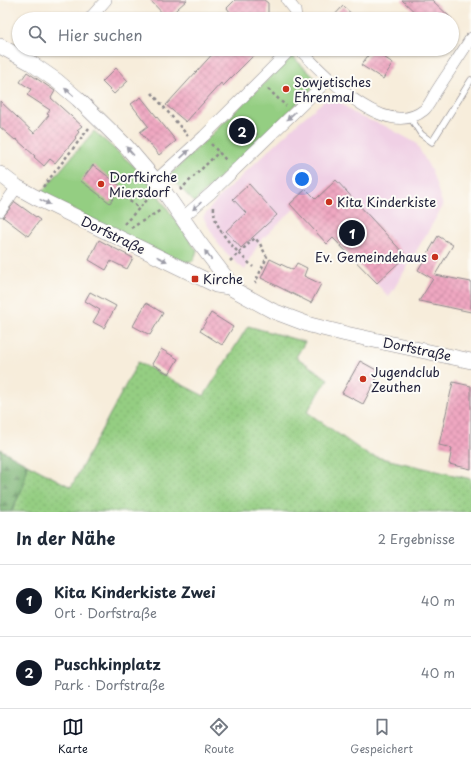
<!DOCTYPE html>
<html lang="de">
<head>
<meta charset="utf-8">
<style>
	body { margin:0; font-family:"Playpen Sans",sans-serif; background:#f6f6f7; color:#1f2937 }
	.you { position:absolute; left:302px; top:179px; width:14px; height:14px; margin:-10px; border:3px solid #fff; border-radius:50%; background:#1a73e8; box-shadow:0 0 0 6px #1a73e833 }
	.badge { display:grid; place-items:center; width:26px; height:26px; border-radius:50%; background:#111827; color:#fff; font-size:13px; font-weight:700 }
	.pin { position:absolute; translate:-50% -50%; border:2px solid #fff; box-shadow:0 1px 4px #0006 }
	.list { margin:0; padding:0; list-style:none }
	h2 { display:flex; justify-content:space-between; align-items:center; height:52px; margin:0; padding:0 16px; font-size:17px }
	h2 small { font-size:13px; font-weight:400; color:#747a83 }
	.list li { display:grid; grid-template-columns:26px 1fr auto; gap:12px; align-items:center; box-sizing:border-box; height:72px; padding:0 16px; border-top:1px solid #e0e1e3 }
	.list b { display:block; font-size:15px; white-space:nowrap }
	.list p { margin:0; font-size:13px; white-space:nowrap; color:#747a83 }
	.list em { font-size:13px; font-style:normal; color:#747a83 }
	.icon { flex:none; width:22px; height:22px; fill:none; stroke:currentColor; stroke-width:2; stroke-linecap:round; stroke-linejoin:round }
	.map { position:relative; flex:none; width:471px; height:512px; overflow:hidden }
	.search { position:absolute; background:#fff; box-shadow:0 1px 3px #0004; left:12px; right:12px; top:12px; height:44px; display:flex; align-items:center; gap:10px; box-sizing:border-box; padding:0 14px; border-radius:22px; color:#747a83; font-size:15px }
	.sheet { height:196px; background:#fff }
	nav { display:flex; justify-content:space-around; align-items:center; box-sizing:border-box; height:56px; border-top:1px solid #e0e1e3; background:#fff; font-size:11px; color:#747a83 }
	nav a { display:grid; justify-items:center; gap:2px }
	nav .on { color:#111827 }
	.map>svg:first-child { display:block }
	.built { fill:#f0d0e5 }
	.grass { fill:url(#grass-dots); stroke:#5b785e }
	.forest { fill:url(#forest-firs); stroke:#4c6a56 }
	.park { fill:#94ce82; stroke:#5b785e }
	.building { fill:url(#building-cross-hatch) }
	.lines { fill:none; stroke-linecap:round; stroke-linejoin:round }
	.lane-casing { stroke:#8c888b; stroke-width:7 }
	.street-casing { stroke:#8c888b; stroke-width:12 }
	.secondary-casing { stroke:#8c888b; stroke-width:16 }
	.path { stroke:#8c888b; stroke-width:2.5; stroke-dasharray:3 3; stroke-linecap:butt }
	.lane { stroke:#fff; stroke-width:5.5 }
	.street { stroke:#fff; stroke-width:11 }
	.secondary { stroke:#fff; stroke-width:15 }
	.oneway { fill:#9c9ca7 }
	.poi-dot { fill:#c8321e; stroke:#fdfcf7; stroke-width:1.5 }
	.labels { text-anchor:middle; stroke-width:4; stroke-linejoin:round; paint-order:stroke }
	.poi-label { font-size:13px; fill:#22223b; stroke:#fdfcf7; text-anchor:start }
	.street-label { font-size:13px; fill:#22223b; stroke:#fdfcf7 }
</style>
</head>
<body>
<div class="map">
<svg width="471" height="512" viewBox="0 0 471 512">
	<defs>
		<pattern id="grass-dots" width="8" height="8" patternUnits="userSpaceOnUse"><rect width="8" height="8" fill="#94ce82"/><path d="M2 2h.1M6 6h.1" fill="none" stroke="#7fb171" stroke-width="1.8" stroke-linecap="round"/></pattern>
		<pattern id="forest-firs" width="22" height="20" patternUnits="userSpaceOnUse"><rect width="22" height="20" fill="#77b170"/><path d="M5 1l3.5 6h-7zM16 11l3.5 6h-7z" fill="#61905d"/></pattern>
		<pattern id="building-cross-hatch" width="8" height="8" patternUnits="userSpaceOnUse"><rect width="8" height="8" fill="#efa7c1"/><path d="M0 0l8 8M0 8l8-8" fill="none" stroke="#cd8fa7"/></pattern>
	</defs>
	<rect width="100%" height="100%" fill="#fdfcf7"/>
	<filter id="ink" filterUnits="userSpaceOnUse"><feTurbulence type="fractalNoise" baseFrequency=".025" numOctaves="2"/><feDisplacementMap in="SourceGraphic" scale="8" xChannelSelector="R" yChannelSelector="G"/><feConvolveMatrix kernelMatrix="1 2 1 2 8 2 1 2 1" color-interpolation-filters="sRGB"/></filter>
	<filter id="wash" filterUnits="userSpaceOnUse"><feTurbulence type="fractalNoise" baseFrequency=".012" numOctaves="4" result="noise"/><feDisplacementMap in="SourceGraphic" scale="16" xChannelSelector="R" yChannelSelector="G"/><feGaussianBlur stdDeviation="0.9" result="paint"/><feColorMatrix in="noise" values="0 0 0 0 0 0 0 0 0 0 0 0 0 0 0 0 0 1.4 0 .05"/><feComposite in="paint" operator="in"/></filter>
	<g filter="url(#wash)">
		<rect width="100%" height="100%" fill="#f7eddb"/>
		<!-- built -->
		<path class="built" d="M 336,98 L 352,112 L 361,117 L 385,126 L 416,143 L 432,172 L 443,206 L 389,297 L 339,244 L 333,238 L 327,244 L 319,235 L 312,214 L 305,220 L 294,209 L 259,242 L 245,270 L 232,259 L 219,245 L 203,217 L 219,197 L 301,120 L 324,101 Z"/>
		<!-- grass -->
		<path class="grass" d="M 248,326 L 305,342 L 296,357 L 328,379 L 307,412 L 368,455 L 471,479 L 471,512 L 11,512 L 23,487 L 27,464 L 71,487 L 138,362 L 204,396 Z"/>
		<!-- forest -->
		<path class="forest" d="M 0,449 L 27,464 L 23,487 L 11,512 L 0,512 Z"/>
		<!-- park -->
		<g class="park">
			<path d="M 292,56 L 316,79 L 315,86 L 194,202 L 169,176 Z"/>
			<path d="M 94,131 L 144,175 L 197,251 L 193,261 L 181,262 L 40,194 Z"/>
		</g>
		<g id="blocks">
			<!-- building -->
			<g class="building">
				<path d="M 150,0 L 187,0 L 167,18 Z"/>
				<path d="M 235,0 L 264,0 L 268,3 L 268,19 L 234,19 L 233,16 L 227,8 Z"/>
				<path d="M 402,0 L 432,0 L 452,19 L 422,19 Z"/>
				<path d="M 343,6 L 357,19 L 331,19 Z"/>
				<path d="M 217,49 L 260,49 L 223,86 L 221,83 L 186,122 L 166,105 Z"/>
				<path d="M 373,49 L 387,49 L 382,56 L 393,63 L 383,79 L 361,65 Z"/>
				<path d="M 116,68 L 128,81 L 114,94 L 102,82 Z"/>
				<path d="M 27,72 L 55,91 L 51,98 L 82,126 L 77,130 L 79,132 L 75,137 L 76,138 L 55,163 L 50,159 L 44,166 L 34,157 L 35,156 L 16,139 L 15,140 L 0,127 L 0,101 L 34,133 L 49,115 L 47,114 L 50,110 L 27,95 L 31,89 L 20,82 Z"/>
				<path d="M 141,97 L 176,141 L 159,155 L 140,132 L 148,126 L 131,104 Z"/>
				<path d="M 93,165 L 122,187 L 110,203 L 81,181 Z"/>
				<path d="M 336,180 L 406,256 L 377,283 L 333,238 L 327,244 L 290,204 L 306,189 L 316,199 Z"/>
				<path d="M 249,184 L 277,215 L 241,248 L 226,231 L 246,213 L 233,199 Z"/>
				<path d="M 15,202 L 40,220 L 28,236 L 3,217 Z"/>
				<path d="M 438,236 L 453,245 L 435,275 L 471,282 L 471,312 L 419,301 L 433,279 L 418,270 Z"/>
				<path d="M 99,240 L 133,258 L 127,269 L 111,261 L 106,270 L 89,260 Z"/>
				<path d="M 270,259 L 293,270 L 297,263 L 307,268 L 304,276 L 321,284 L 311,303 L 261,278 Z"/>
				<path d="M 90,292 L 116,306 L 104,328 L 93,322 L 100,310 L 85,301 Z"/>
				<path d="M 146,303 L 163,313 L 150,335 L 133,326 Z"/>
				<path d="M 211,313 L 233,327 L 222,345 L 200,331 Z"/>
				<path d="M 161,349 L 178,359 L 169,374 L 152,364 Z"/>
				<path d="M 360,361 L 380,372 L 363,404 L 342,393 Z"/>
				<path d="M 453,382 L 471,386 L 471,469 L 449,464 L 452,448 L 439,445 Z"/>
			</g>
		</g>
	</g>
	<g filter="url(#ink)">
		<use href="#blocks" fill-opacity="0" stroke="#8c888b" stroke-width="1"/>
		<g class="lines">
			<!-- lane casing -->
			<g class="lane-casing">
				<path id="lane" d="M 410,117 L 421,134 L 432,142 L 471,80"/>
			</g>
			<!-- street casing -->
			<g class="street-casing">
				<g id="street">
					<path d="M 287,0 L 295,10 L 296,19"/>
					<path d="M 91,17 L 106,0"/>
					<path d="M 299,49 C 324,74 385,142 424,110 C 429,106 433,96 437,90 C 448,73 460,56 471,38"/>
					<path d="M 156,180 L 204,136 L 291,49"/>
					<path d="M 0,211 L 17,187"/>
					<path d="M 182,218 L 211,193 L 329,79"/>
				</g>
			</g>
			<!-- secondary casing -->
			<g class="secondary-casing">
				<g id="secondary">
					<path d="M 0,46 L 31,63 L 57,81 L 78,99 L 126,146 L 161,187 L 198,241 L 227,279 L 229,287"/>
					<path d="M 0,174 L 17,187 L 35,197 L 216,285 L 229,287 L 273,311 L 310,325 L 346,334 L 471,361"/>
				</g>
			</g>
			<!-- path -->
			<g class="path">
				<path d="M 268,89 L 286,106"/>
				<path d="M 152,93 L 188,136"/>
				<path d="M 239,117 L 257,135"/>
				<path d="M 211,144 L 227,161"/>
				<path d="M 43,187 L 89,128"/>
				<path d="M 180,190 L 219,152"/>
				<path d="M 120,194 L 139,208"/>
				<path d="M 214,207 C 212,229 238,252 253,267"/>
				<path d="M 124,224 L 151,196"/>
				<path d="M 131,228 L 161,210"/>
				<path d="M 230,261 L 255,238 L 260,244 L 267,257 L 255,283"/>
			</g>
			<!-- lane -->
			<use href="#lane" class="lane"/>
			<!-- street -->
			<use href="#street" class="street"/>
			<!-- secondary -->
			<use href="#secondary" class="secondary"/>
		</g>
		<!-- one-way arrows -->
		<defs><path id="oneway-solid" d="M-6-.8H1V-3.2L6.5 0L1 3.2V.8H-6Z"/></defs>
		<g class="oneway">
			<use href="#oneway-solid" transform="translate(69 92) rotate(-140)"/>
			<use href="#oneway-solid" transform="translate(291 116) rotate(136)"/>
			<use href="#oneway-solid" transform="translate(130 151) rotate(-132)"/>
			<use href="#oneway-solid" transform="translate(185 154) rotate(-43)"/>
			<use href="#oneway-solid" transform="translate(45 202) rotate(26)"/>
			<use href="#oneway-solid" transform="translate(197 206) rotate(138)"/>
			<use href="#oneway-solid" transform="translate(208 255) rotate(-126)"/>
			<use href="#oneway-solid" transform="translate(162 259) rotate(26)"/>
		</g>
	</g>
	<!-- markers -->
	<g class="poi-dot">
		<circle cx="286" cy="89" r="4"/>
		<circle cx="101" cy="184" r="4"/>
		<circle cx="329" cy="202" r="4"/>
		<circle cx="435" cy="257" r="4"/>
		<rect x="191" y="275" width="8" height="8" rx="2"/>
		<circle cx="363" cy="379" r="4"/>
	</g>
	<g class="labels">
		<!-- poi labels -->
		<g class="poi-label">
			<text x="294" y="87">Sowjetisches<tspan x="294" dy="15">Ehrenmal</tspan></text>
			<text x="109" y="182">Dorfkirche<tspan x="109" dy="15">Miersdorf</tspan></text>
			<text x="337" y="207">Kita Kinderkiste</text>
			<text x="427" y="262" text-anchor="end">Ev. Gemeindehaus</text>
			<text x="203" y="284">Kirche</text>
			<text x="371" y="377">Jugendclub<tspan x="371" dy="15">Zeuthen</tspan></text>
		</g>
		<!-- street labels -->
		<g class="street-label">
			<text transform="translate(113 235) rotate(26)" y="5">Dorfstraße</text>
			<text transform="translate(417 349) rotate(12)" y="5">Dorfstraße</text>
		</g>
	</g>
</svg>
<div class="you"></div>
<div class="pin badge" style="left:352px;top:233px">1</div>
<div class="pin badge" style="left:242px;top:131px">2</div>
<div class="search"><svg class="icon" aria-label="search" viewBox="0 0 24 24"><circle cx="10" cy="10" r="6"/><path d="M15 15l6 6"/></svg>Hier suchen</div>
</div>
<section class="sheet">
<h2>In der Nähe<small>2 Ergebnisse</small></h2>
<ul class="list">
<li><span class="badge">1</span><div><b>Kita Kinderkiste Zwei</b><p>Ort · Dorfstraße</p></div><em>40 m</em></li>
<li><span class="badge">2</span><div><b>Puschkinplatz</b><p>Park · Dorfstraße</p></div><em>40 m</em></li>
</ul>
</section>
<nav>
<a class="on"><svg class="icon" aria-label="map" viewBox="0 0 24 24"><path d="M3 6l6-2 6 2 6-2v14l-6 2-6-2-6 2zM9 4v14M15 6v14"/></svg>Karte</a>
<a><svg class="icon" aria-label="directions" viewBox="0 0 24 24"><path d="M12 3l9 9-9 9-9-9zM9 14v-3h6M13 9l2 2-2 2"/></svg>Route</a>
<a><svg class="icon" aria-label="saved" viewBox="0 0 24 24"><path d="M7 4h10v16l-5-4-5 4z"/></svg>Gespeichert</a>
</nav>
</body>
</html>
